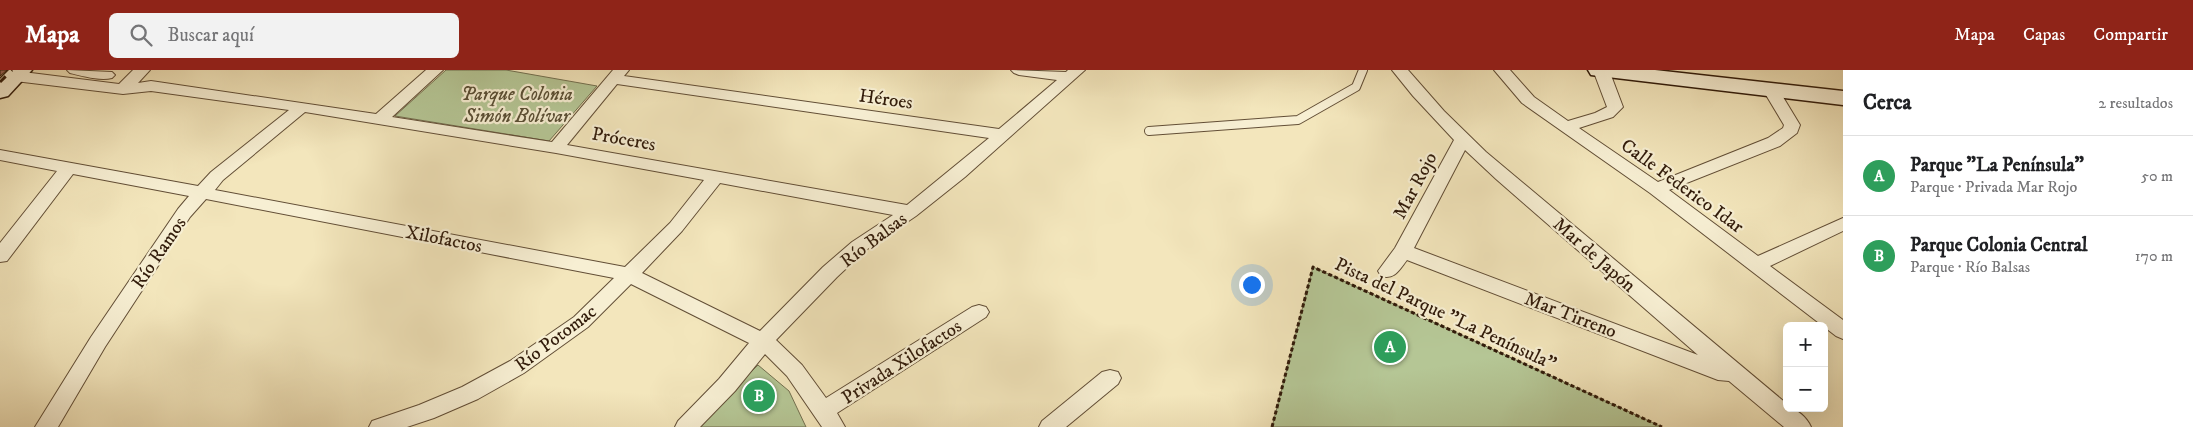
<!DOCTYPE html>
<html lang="es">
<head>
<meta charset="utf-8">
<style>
	body { margin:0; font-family:"IM FELL DW Pica",serif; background:#f2f2f2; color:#202124 }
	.controls { position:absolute; right:15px; bottom:15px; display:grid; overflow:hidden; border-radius:8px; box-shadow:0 5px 20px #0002 }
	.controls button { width:45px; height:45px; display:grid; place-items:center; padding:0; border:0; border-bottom:1px solid #e0e0e0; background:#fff; color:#202124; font:25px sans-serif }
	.you { position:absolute; left:1251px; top:214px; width:18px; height:18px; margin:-12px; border:4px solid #fff; border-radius:50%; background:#1a73e8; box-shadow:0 0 0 8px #1a73e833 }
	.badge { display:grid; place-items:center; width:32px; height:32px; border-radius:50%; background:#8f2418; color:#fff; font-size:16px; font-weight:700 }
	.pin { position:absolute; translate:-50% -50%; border:2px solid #fff; box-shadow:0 1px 5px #0006 }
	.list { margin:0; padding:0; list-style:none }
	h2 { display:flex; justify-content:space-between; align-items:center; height:65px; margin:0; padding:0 20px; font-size:21px }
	h2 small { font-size:16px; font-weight:400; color:#757577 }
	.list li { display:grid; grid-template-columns:32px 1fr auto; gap:15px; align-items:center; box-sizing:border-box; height:80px; padding:0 20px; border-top:1px solid #e0e0e0 }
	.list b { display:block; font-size:19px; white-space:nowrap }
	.list p { margin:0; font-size:16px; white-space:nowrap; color:#757577 }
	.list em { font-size:16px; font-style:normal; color:#757577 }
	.icon { flex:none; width:28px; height:28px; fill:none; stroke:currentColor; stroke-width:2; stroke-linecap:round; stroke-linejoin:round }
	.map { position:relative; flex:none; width:1843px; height:357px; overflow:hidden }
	header { display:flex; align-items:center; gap:30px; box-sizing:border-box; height:70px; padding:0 25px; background:#8f2418; color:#fff }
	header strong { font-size:24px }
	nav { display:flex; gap:28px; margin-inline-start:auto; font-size:18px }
	.search { width:350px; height:45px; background:#f2f2f2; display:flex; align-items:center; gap:12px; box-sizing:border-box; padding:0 18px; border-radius:8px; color:#757577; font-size:19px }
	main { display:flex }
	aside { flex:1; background:#fff }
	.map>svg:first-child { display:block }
	.green { fill:#b5c695; stroke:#737050 }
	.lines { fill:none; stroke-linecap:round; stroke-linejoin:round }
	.lane-casing { stroke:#624e36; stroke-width:10 }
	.street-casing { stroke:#624e36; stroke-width:2 }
	.secondary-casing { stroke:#311b0a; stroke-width:3 }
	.path { stroke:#311b0a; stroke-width:3; stroke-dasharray:4 2.5; stroke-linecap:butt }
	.lane { stroke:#f7efd3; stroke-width:8 }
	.street { fill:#f7efd3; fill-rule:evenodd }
	.secondary { fill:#f7efd3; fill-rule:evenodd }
	.rail { stroke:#311b0a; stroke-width:3; stroke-dasharray:8 8; stroke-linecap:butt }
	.shaded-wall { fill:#976358; stroke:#311b0a }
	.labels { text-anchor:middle; stroke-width:4.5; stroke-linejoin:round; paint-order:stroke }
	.park-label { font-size:19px; font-style:italic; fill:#594e34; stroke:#f7efd3 }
	.street-label { font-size:19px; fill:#311b0a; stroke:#f7efd3 }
</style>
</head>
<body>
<header>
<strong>Mapa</strong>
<div class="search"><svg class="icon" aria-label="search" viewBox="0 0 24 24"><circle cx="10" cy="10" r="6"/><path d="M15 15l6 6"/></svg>Buscar aquí</div>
<nav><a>Mapa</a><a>Capas</a><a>Compartir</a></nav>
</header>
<main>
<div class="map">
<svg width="1843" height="357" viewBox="0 0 1843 357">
	<rect width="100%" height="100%" fill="#f3e6bc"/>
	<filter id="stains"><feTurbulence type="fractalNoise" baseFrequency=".004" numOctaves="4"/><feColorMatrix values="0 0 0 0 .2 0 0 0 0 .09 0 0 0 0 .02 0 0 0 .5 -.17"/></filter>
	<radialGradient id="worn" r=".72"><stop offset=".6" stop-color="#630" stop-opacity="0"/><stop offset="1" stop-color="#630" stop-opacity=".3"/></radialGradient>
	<!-- green -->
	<g class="green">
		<path d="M 446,0 L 506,0 L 597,16 L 549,71 L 395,46 Z"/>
		<path d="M 1313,197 L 1662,357 L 1272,357 Z"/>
		<path d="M 758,295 L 789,321 L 806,357 L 695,357 Z"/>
	</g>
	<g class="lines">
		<!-- lane casing -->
		<g class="lane-casing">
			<path id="lane" d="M 1149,61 L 1298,50 L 1356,17 L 1363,0"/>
		</g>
		<!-- street casing -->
		<g class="street-casing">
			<g id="street">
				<path d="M 67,0 L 112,2 L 115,5 L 112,8 C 100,11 82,6 70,3 Z"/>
				<path d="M 133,0 L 150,0 L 138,13 L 151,11 L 376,44 L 426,0 L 443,0 L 392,47 L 552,72 L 613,0 L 629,0 L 624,6 L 999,59 L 1057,10 L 1019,5 L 1014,3 L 1011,0 L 1066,2 L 1068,0 L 1085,0 L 965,107 L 916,146 L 866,180 L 837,207 L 776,270 L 802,295 L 826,328 L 972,237 L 979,235 L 986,237 L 989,242 L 986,247 L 837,343 L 845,357 L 822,357 L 787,306 L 765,284 L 735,321 L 700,357 L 675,357 L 678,351 L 719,309 L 749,273 L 631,214 L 588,257 L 524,303 L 478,329 L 434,348 L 407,357 L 369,357 L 372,351 L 419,335 L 462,317 L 510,291 L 574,247 L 614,208 L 206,129 L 190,147 L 105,277 L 58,357 L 35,357 L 91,267 L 178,139 L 189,126 L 73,104 L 7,191 L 0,192 L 0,173 L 57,101 L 0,90 L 0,80 L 198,116 L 211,102 L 289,40 L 151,21 L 123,24 L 15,11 L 10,9 L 7,6 L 10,3 L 15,1 L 119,14 ZM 617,14 L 989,68 L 907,135 L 567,75 ZM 305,42 L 556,83 L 704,110 L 670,153 L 625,197 L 215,120 L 223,110 ZM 720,113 L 893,145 L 852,172 L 823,197 L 760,261 L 642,203 L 682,161 Z"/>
				<path d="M 1392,0 L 1408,0 L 1444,41 L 1486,82 L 1787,334 L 1787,338 C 1797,338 1807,348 1811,357 L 1784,357 L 1729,311 L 1718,310 L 1407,190 C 1399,200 1395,210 1381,206 L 1378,201 L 1395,178 L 1454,70 L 1413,26 ZM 1465,80 L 1496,109 L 1698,285 L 1414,178 Z"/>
				<path d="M 1494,0 L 1510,0 L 1534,27 L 1568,51 L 1595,43 L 1607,37 L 1593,0 L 1609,0 L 1623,37 L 1613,47 L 1579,58 L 1658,112 L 1768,68 L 1783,58 L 1784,55 L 1763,20 L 1765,17 L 1777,17 L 1800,55 L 1797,63 L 1780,76 L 1669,120 L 1758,186 L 1843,148 L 1843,161 L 1770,196 L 1843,250 L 1843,269 L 1836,266 L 1650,123 L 1522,33 Z"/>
				<path d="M 1110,300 L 1118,302 L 1121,308 L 1118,314 L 1066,357 L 1039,357 L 1042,351 L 1102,302 Z"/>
			</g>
		</g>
		<!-- secondary casing -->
		<g class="secondary-casing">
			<g id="secondary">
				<path d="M 9,0 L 32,0 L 8,26 L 0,28 L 0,9 Z"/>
				<path d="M 1588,0 L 1655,0 L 1843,21 L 1843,35 L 1599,6 L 1591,5 Z"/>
			</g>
		</g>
		<!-- path -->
		<path class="path" d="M 1272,357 L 1313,197 L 1662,357"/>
		<!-- lane -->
		<use href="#lane" class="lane"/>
		<!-- street -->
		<use href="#street" class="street"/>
		<!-- secondary -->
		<use href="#secondary" class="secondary"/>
		<!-- rail -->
		<path class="rail" d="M 0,12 L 12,0"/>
	</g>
	<!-- shaded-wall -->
	<path class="shaded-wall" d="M 0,0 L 7,0 L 0,6 Z"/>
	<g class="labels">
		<!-- park labels -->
		<g class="park-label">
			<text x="517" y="30">Parque Colonia<tspan x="517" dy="22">Simón Bolívar</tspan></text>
		</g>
		<!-- street labels -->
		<g class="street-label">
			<text transform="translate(886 28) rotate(8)" y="7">Héroes</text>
			<text transform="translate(624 68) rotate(10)" y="7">Próceres</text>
			<text transform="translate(1414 115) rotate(-62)" y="7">Mar Rojo</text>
			<text transform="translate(1683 115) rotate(36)" y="7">Calle Federico Idar</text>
			<text transform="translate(444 168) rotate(11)" y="7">Xilofactos</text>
			<text transform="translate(873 169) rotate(-37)" y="7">Río Balsas</text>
			<text transform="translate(158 182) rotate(-56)" y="7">Río Ramos</text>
			<text transform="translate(1595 184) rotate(41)" y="7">Mar de Japón</text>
			<text transform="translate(1446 243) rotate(25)" y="7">Pista del Parque "La Península"</text>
			<text transform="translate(1571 244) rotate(21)" y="7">Mar Tirreno</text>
			<text transform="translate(555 267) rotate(-37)" y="7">Río Potomac</text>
			<text transform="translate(901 291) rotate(-33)" y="7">Privada Xilofactos</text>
		</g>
	</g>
	<rect width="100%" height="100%" filter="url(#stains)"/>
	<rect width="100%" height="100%" fill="url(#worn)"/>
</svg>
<div class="controls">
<button>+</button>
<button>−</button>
</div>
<div class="you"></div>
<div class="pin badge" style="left:1390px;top:277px;background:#2e9e5b">A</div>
<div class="pin badge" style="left:759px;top:326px;background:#2e9e5b">B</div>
</div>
<aside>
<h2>Cerca<small>2 resultados</small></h2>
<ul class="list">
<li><span class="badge" style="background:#2e9e5b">A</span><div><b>Parque &quot;La Península&quot;</b><p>Parque · Privada Mar Rojo</p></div><em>50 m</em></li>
<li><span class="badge" style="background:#2e9e5b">B</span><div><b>Parque Colonia Central</b><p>Parque · Río Balsas</p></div><em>170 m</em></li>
</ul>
</aside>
</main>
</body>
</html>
